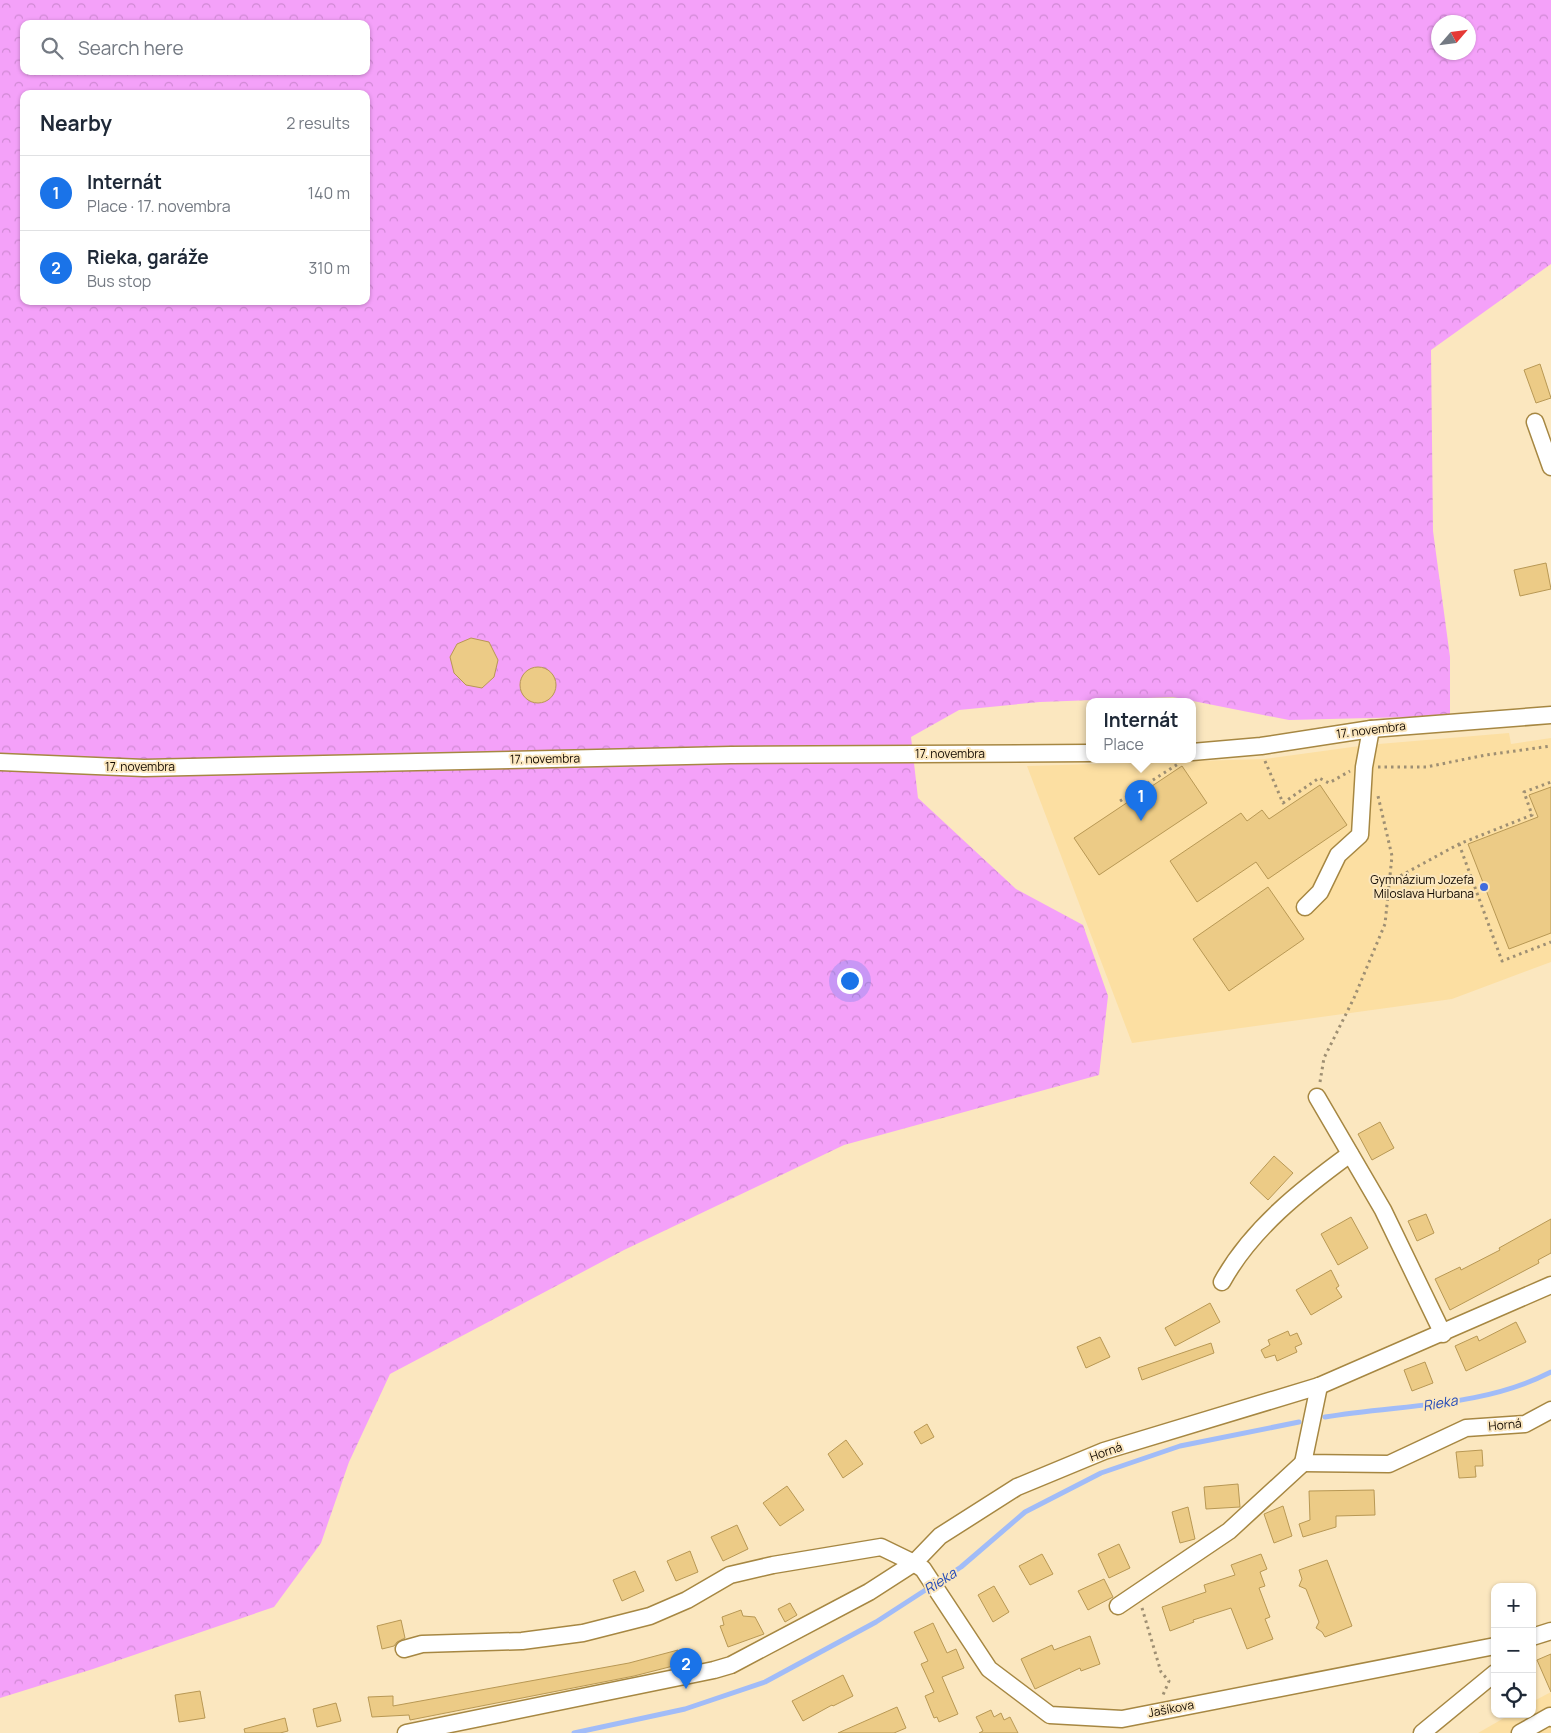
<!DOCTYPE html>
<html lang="en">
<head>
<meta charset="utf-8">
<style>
	body { margin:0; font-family:Manrope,sans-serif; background:#f2f2f3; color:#1f2937 }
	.controls { position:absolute; right:15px; bottom:15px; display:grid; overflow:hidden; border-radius:10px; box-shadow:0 1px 4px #0004 }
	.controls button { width:45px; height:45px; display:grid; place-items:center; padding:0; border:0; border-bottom:1px solid #e0e1e3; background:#fff; color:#1f2937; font:25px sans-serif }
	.compass { position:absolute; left:1431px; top:15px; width:45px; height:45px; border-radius:50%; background:#fff; box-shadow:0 1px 4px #0004; rotate:62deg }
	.you { position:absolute; left:849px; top:980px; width:18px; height:18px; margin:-12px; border:4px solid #fff; border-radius:50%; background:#1a73e8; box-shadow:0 0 0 8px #1a73e833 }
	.badge { display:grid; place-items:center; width:32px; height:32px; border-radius:50%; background:#1a73e8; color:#fff; font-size:16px; font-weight:700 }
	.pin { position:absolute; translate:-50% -41px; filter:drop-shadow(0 1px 2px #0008) }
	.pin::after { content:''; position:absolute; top:26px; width:18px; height:15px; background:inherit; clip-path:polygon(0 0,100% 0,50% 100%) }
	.popup { position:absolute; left:1086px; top:698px; width:110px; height:65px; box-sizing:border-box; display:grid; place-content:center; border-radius:10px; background:#fff; filter:drop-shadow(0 1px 4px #0005); font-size:16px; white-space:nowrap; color:#747a83 }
	.popup b { font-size:19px; color:#1f2937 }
	.popup::after { content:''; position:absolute; left:50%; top:100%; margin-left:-10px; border:10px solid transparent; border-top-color:#fff }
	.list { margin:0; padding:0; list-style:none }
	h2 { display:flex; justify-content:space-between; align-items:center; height:65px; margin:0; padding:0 20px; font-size:21px }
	h2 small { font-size:16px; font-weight:400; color:#747a83 }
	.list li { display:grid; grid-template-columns:32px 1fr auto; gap:15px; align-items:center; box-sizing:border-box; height:75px; padding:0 20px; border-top:1px solid #e0e1e3 }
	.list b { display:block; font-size:19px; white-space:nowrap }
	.list p { margin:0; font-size:16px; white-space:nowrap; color:#747a83 }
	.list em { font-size:16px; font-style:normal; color:#747a83 }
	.icon { flex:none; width:28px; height:28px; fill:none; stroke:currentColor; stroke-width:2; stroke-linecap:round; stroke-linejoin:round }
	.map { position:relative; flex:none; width:1551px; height:1733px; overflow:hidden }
	.search { position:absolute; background:#fff; box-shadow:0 1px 4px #0004; left:20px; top:20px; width:350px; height:55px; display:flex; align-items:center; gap:12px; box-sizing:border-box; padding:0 18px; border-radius:10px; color:#747a83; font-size:19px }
	.panel { position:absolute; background:#fff; box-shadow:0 1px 4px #0004; left:20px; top:90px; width:350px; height:215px; border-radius:10px }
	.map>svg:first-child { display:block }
	.built { fill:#fcdfa2 }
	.forest { fill:url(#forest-crowns); fill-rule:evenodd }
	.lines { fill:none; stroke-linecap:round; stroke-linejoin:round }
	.stream { stroke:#a1bcf8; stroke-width:5 }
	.building { fill:#eccb86; stroke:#b89854 }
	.minor-casing { stroke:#a68742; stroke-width:19 }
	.path { stroke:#9e8f73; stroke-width:3; stroke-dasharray:2.5 4; stroke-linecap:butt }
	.minor { stroke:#fff; stroke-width:16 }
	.poi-dot { fill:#406cdd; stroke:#fbe7bf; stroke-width:2 }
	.labels { text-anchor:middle; stroke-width:4; stroke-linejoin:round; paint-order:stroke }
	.street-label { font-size:12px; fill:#130a00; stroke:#fbe7bf }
	.poi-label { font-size:12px; fill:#130a00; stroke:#fbe7bf; text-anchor:end }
	.water-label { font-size:14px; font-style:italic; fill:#234ab8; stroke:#fbe7bf }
</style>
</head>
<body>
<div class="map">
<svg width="1551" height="1733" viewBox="0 0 1551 1733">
	<defs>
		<pattern id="forest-crowns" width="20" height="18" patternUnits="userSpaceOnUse" patternTransform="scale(1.25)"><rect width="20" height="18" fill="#f4a1f9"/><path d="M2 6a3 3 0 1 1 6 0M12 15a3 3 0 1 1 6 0" fill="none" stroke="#d089d4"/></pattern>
	</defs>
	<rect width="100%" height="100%" fill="#fbe7bf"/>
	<!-- built -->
	<g class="built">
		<path d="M 1509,733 L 1511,744 L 1551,738 L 1551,962 L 1452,999 L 1132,1043 L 1027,766 L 1264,759 L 1367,745 Z"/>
		<path d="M 1551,1692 L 1551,1733 L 1478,1733 L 1511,1714 L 1532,1714 L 1532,1702 Z"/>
	</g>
	<!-- forest -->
	<path class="forest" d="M 0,0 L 1551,0 L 1551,264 L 1431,350 L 1433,531 L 1450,657 L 1450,716 L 1289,720 L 1173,697 L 1040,702 L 959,710 L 911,737 L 918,798 L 1016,889 L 1083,925 L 1108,996 L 1099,1075 L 844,1145 L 624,1250 L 390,1374 L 349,1462 L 321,1543 L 274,1607 L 93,1669 L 0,1698 ZM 1438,22 L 1468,22 L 1468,52 L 1438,52 ZM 24,24 L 366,24 L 366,71 L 24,71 ZM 24,94 L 366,94 L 366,301 L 24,301 Z"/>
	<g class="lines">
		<!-- stream -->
		<g class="stream">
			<path d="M 1325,1417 C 1401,1404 1481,1408 1551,1372"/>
			<path d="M 574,1733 L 685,1709 L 765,1682 L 876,1622 L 961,1567 L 1025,1512 L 1101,1473 L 1180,1446 L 1299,1422"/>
		</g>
	</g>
	<!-- building -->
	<g class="building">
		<path d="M 1540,364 L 1551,398 L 1536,403 L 1524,370 Z"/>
		<path d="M 1546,563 L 1551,589 L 1520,596 L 1514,570 Z"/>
		<path d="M 471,638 L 489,642 L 498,660 L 494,677 L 482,688 L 466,685 L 454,673 L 450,657 L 457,644 Z"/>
		<circle cx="538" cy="685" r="18"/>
		<path d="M 1182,766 L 1207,803 L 1099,875 L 1074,838 Z"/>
		<path d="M 1320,785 L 1347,825 L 1268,879 L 1256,862 L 1197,902 L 1170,861 L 1241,813 L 1247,821 L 1262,810 L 1269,819 Z"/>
		<path d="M 1551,787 L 1551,933 L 1509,949 L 1468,844 L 1538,817 L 1529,795 Z"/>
		<path d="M 1268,887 L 1304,939 L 1229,991 L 1193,939 Z"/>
		<path d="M 1380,1122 L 1394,1148 L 1372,1160 L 1358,1134 Z"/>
		<path d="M 1274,1156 L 1293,1173 L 1268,1200 L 1250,1183 Z"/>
		<path d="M 1426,1214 L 1434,1233 L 1417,1241 L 1408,1221 Z"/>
		<path d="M 1351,1217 L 1368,1248 L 1338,1265 L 1321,1234 Z"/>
		<path d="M 1551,1219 L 1551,1253 L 1538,1260 L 1539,1263 L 1450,1310 L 1435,1279 L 1460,1267 L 1461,1270 L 1500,1250 L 1499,1248 Z"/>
		<path d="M 1331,1270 L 1339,1286 L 1336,1288 L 1342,1297 L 1311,1315 L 1296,1290 Z"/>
		<path d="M 1210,1303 L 1220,1322 L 1175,1346 L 1165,1328 Z"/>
		<path d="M 1516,1322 L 1526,1342 L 1466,1371 L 1455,1346 L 1477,1336 L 1479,1341 Z"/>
		<path d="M 1288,1331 L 1290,1336 L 1297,1333 L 1302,1344 L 1295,1347 L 1297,1352 L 1277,1361 L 1275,1355 L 1265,1358 L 1261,1350 L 1270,1345 L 1268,1340 Z"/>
		<path d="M 1100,1337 L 1110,1357 L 1086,1368 L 1077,1347 Z"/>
		<path d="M 1211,1343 L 1214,1353 L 1142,1380 L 1138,1368 Z"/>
		<path d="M 1425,1362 L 1433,1383 L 1412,1391 L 1404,1370 Z"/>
		<path d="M 927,1424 L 934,1437 L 921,1444 L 914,1432 Z"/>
		<path d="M 846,1440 L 863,1464 L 843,1478 L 828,1454 Z"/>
		<path d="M 1482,1450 L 1483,1466 L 1475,1466 L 1476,1477 L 1459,1478 L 1456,1452 Z"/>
		<path d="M 1238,1484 L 1240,1507 L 1206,1509 L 1204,1487 Z"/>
		<path d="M 787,1486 L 804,1510 L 780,1526 L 763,1503 Z"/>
		<path d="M 1374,1490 L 1375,1515 L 1336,1516 L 1336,1527 L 1303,1537 L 1299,1524 L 1310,1520 L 1309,1491 Z"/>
		<path d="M 1283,1506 L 1292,1536 L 1274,1543 L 1264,1514 Z"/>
		<path d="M 1188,1507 L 1195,1539 L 1180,1543 L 1172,1512 Z"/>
		<path d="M 737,1525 L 748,1549 L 723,1561 L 711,1537 Z"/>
		<path d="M 1119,1544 L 1130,1568 L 1109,1578 L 1098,1554 Z"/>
		<path d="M 690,1551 L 698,1572 L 676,1581 L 667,1561 Z"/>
		<path d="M 1042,1554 L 1053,1574 L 1030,1585 L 1019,1566 Z"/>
		<path d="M 1261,1554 L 1267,1569 L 1260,1572 L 1265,1586 L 1259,1588 L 1270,1617 L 1265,1619 L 1273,1639 L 1247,1649 L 1231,1608 L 1193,1620 L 1194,1622 L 1170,1631 L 1162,1607 L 1206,1592 L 1204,1585 L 1235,1575 L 1231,1565 Z"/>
		<path d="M 1327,1560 L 1352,1626 L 1325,1637 L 1322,1632 L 1316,1628 L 1319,1622 L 1306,1589 L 1299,1586 L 1302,1579 L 1299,1570 Z"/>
		<path d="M 635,1571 L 644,1591 L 622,1601 L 613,1580 Z"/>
		<path d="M 1104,1579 L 1113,1597 L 1088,1610 L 1078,1591 Z"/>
		<path d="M 994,1586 L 1009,1612 L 993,1622 L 978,1595 Z"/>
		<path d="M 790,1603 L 797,1615 L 785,1622 L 778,1609 Z"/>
		<path d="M 741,1610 L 743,1616 L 755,1617 L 764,1634 L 728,1647 L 720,1626 L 724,1625 L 722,1617 Z"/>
		<path d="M 401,1620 L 405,1638 L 397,1642 L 394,1646 L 382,1649 L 377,1626 Z"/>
		<path d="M 933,1623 L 947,1653 L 956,1649 L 964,1668 L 942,1677 L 958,1714 L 939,1722 L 937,1717 L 934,1718 L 925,1696 L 934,1692 L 921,1664 L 928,1661 L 914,1632 Z"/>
		<path d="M 1090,1636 L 1100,1664 L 1081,1671 L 1080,1668 L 1035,1689 L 1021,1659 L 1052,1645 L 1054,1650 Z"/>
		<path d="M 678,1650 L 681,1664 L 634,1676 L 410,1720 L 409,1715 L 372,1717 L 368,1697 L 393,1696 L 393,1706 L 629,1663 Z"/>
		<path d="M 1551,1654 L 1551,1692 L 1537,1660 Z"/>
		<path d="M 843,1675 L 853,1696 L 833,1706 L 832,1705 L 803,1721 L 792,1701 Z"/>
		<path d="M 200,1691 L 205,1718 L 179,1722 L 175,1695 Z"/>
		<path d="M 336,1703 L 341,1721 L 317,1727 L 313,1709 Z"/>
		<path d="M 897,1707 L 906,1728 L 894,1733 L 838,1733 Z"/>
		<path d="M 991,1710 L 994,1717 L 1001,1713 L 1004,1720 L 1010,1717 L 1018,1733 L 979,1733 L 983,1731 L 976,1717 Z"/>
		<path d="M 285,1718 L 288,1731 L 280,1733 L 245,1733 L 244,1729 Z"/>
	</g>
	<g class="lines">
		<!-- minor casing -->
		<g class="minor-casing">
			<g id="minor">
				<path d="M 1535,422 L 1551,467"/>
				<path d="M 1192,752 L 1261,746 L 1371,729 L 1551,715"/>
				<path d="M 0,762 L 144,768 L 731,755 L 1090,753"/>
				<path d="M 1305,907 L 1320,892 L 1338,855 L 1360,835 L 1364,767 L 1371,729"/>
				<path d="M 1317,1097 L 1383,1210 L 1443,1334"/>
				<path d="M 1222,1282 C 1251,1229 1302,1189 1350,1154"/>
				<path d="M 1319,1386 L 1303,1463 L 1389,1464 L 1466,1428 L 1525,1424 L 1551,1410"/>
				<path d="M 1118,1606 L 1229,1531 L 1303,1463"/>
				<path d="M 1532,1637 L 1551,1631"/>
				<path d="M 404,1649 L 422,1644 L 522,1641 L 583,1633 L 650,1616 L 687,1600 L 730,1575 L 773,1565 L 881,1547 L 914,1563 L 923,1569 L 989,1669 L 1050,1715 L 1122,1719 L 1495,1646"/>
				<path d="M 406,1733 L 714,1670 L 731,1665 L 869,1592 L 914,1563 L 940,1536 L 1017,1487 L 1104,1451 L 1319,1386 L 1551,1285"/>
				<path d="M 1422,1733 L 1495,1673"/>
				<path d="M 1520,1733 L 1550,1716 L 1551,1718"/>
			</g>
		</g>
		<!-- path -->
		<g class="path">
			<path d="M 1265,761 L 1283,803 L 1319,778 L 1329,783 L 1350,771"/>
			<path d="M 1378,767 L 1426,767 L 1486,755 L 1551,746"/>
			<path d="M 1120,801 L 1178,764 L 1181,760"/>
			<path d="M 1459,844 L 1502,961 L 1551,942"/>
			<path d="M 1389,882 L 1459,844 L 1532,815 L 1524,792 L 1551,782"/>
			<path d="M 1320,1082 L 1324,1058 L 1354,998 L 1385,924 L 1392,856 L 1378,796"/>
			<path d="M 1142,1608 L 1161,1672 L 1169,1681 L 1163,1695"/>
		</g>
		<!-- minor -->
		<use href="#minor" class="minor"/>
	</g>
	<!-- markers -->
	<circle class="poi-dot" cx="1484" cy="887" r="5"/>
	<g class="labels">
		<!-- street labels -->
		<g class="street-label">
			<text transform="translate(1371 730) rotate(-7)" y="4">17. novembra</text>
			<text x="950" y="758">17. novembra</text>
			<text transform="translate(545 759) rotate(-1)" y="4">17. novembra</text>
			<text x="140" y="771">17. novembra</text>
			<text transform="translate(1505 1425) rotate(-5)" y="4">Horná</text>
			<text transform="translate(1106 1452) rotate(-19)" y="4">Horná</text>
			<text transform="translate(1171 1709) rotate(-11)" y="4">Jašíkova</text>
		</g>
		<!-- poi labels -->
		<g class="poi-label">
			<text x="1474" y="884">Gymnázium Jozefa<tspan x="1474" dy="14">Miloslava Hurbana</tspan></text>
		</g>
		<!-- water labels -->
		<g class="water-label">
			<text transform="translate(1440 1403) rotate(-10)" y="5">Rieka</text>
			<text transform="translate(940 1581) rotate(-33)" y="5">Rieka</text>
		</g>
	</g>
</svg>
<div class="controls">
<button>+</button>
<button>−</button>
<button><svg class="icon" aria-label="locate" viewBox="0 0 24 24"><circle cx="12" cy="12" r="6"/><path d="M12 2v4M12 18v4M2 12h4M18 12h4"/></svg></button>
</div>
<svg class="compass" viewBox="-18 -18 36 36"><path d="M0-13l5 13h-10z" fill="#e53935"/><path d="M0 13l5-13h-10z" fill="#747a83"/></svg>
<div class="you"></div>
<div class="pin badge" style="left:1141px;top:821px">1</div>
<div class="popup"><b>Internát</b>Place</div>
<div class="pin badge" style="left:686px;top:1689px">2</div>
<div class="search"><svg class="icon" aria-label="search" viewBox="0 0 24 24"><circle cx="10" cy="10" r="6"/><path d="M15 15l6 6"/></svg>Search here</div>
<section class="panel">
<h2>Nearby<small>2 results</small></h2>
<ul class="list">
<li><span class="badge">1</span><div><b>Internát</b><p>Place · 17. novembra</p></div><em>140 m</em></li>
<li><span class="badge">2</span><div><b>Rieka, garáže</b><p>Bus stop</p></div><em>310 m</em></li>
</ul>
</section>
</div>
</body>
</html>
